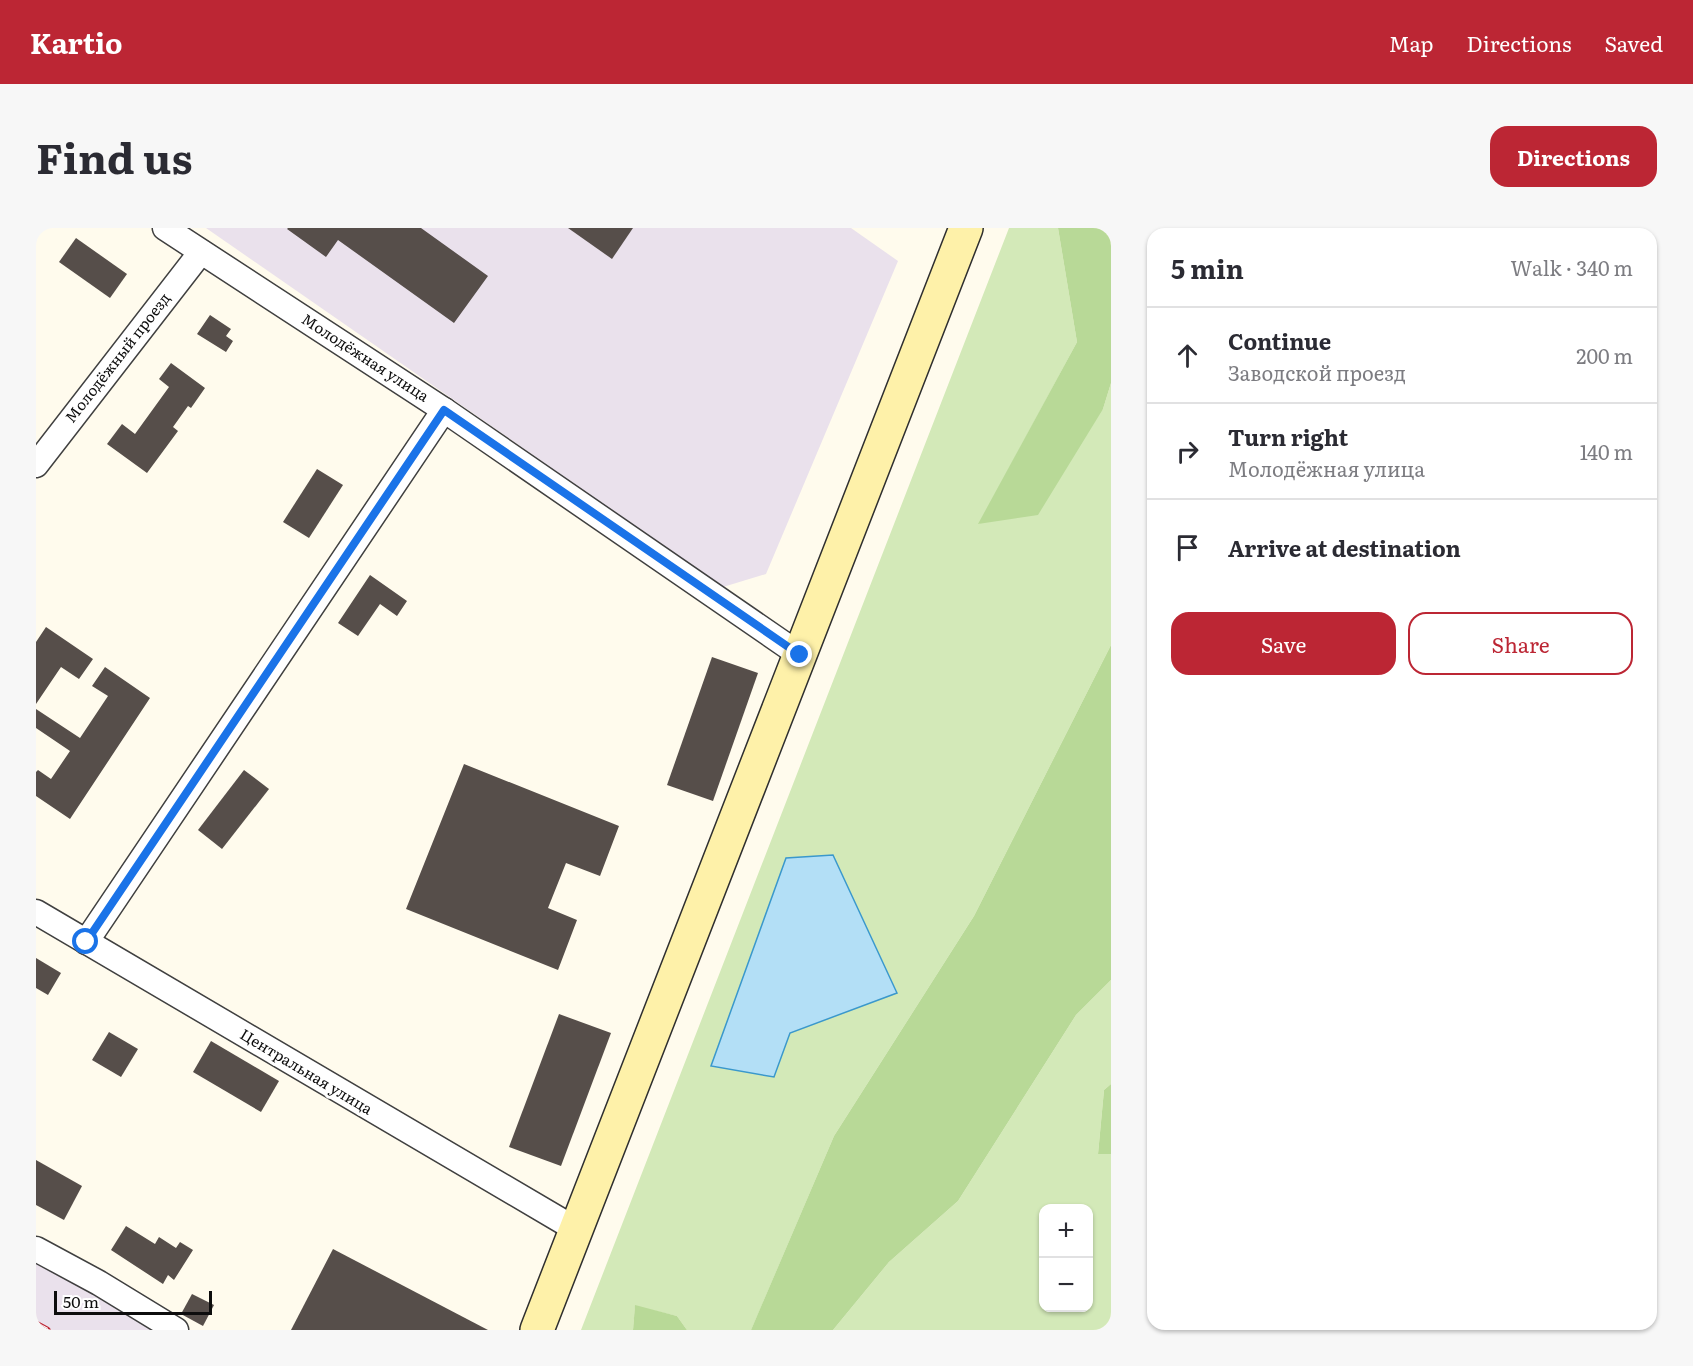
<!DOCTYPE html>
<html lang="en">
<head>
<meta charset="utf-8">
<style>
	body { margin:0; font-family:Literata,serif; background:#f7f7f7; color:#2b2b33 }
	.controls { position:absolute; right:18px; bottom:18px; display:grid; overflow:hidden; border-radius:12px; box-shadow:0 2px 4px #0004 }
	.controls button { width:54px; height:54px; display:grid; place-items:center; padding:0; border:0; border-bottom:2px solid #e1e1e2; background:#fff; color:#2b2b33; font:30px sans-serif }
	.scale { position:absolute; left:18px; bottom:15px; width:158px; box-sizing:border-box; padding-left:6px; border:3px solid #0d0d0d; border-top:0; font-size:16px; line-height:21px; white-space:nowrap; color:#0d0d0d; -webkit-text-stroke:4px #fff; paint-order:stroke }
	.stop { position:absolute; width:18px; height:18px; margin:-14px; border:4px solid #1a73e8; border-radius:50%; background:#fff }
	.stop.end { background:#1a73e8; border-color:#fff; box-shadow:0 2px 6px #0008 }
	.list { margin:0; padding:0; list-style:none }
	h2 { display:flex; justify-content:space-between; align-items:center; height:78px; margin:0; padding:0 24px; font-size:26px }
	h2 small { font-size:20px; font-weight:400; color:#7c7c81 }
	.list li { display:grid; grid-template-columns:39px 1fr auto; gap:18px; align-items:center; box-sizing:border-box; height:96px; padding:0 24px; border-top:2px solid #e1e1e2 }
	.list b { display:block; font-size:22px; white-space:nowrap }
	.list p { margin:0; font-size:20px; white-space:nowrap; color:#7c7c81 }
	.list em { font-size:20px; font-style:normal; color:#7c7c81 }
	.actions { display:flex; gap:12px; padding:18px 24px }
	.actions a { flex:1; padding:14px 0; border:2px solid #bc2634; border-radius:18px; text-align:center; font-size:21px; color:#bc2634 }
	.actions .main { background:#bc2634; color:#fff }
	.icon { flex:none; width:33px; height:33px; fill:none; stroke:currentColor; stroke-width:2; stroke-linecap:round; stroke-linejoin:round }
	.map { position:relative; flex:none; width:1075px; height:1102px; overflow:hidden; border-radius:18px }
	header { display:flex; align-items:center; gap:36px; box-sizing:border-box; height:84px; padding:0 30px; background:#bc2634; color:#fff }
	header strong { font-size:28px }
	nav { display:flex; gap:33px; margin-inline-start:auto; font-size:21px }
	.intro { display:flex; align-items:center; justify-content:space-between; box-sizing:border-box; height:144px; padding:0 36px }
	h1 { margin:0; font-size:42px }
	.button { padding:15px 27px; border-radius:18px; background:#bc2634; color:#fff; font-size:21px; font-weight:700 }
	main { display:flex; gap:36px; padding:0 36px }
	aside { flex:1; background:#fff; border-radius:18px; box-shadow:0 2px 4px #0004 }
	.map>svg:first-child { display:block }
	.industrial { fill:#eae1ec }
	.green { fill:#d3e9b8; fill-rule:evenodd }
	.forest { fill:#b8d997 }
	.water { fill:#b3dff6; stroke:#3a98cc; stroke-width:1.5 }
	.building { fill:#564e4a }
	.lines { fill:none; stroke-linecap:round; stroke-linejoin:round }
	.street-casing { stroke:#404040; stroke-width:27 }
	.secondary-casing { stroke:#2f2f2f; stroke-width:36 }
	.street { stroke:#fff; stroke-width:24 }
	.secondary { stroke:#fef1a9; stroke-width:33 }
	.rail-casing { stroke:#bc2634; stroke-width:7 }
	.rail { stroke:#fff; stroke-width:4.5; stroke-dasharray:14; stroke-linecap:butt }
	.route { stroke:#1a73e8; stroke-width:8 }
	.labels { text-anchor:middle; stroke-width:6; stroke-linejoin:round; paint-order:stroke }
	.street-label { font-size:15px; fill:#0d0d0d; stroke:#fff }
</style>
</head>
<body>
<header>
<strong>Kartio</strong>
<nav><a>Map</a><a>Directions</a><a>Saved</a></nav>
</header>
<div class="intro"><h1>Find us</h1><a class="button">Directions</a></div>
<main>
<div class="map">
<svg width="1075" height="1102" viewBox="0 0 1075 1102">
	<rect width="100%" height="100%" fill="#fffbed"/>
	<!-- industrial -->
	<g class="industrial">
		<path d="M 170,0 L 815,0 L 862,33 L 730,346 L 687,359 Z"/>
		<path d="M 0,1033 L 135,1102 L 0,1102 Z"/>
	</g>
	<!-- green -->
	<g class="green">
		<path d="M 973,0 L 1022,0 L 1041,114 L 943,296 L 1067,181 L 1075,155 L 1075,417 L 938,688 L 798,908 L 716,1100 L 715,1102 L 651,1102 L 641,1088 L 599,1078 L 597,1102 L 545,1102 ZM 797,627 L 861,764 L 754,805 Z"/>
		<path d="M 1075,752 L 1075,856 L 1068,862 L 1062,926 L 1075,926 L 1075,1102 L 797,1102 L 853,1034 L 922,973 L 1040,787 ZM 1008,980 L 1052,980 L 1052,1080 L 1008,1080 Z"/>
	</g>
	<!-- forest -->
	<g class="forest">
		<path d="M 1022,0 L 1075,0 L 1075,155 L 1067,181 L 1002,287 L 942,296 L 1041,114 Z"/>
		<path d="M 1075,417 L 1075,752 L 1040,787 L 922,973 L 853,1034 L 797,1102 L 715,1102 L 798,908 L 938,688 Z"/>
		<path d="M 1075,856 L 1075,926 L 1062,926 L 1068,862 Z"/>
		<path d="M 599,1077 L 641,1088 L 651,1102 L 597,1102 Z"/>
	</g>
	<!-- water -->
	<path class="water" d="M 797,627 L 861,765 L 754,805 L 738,849 L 675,838 L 750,630 Z"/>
	<!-- building -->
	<g class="building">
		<path d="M 252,0 L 385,0 L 452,48 L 418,95 L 302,12 L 290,29 L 251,1 Z"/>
		<path d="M 532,0 L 597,0 L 576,31 Z"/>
		<path d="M 40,10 L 91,46 L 74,70 L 23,34 Z"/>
		<path d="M 174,87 L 195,101 L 190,108 L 197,113 L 190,124 L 161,106 Z"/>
		<path d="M 135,135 L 169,160 L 155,180 L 152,178 L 137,199 L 142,203 L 111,245 L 71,216 L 86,196 L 99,206 L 133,159 L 123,151 Z"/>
		<path d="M 281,241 L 307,257 L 273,310 L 247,294 Z"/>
		<path d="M 334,347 L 371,373 L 361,388 L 344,376 L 322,408 L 302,395 Z"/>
		<path d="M 10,399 L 57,431 L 43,451 L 25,439 L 0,476 L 0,414 Z"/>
		<path d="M 676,429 L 722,445 L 677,573 L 631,557 Z"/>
		<path d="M 69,439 L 114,470 L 34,591 L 0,568 L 0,544 L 2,542 L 15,551 L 34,523 L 0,500 L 0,481 L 44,510 L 72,468 L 56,458 Z"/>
		<path d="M 428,536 L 583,598 L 564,648 L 530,635 L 512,680 L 541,692 L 522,742 L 370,681 Z"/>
		<path d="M 208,542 L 233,561 L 186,621 L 162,602 Z"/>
		<path d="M 0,730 L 25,745 L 12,767 L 0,760 Z"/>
		<path d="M 523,786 L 575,805 L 525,938 L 473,919 Z"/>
		<path d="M 73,804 L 102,821 L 85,849 L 56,832 Z"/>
		<path d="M 175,813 L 243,853 L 225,884 L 157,844 Z"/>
		<path d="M 0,932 L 46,958 L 28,992 L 0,977 Z"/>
		<path d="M 90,998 L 119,1016 L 123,1009 L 140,1020 L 144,1014 L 157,1022 L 138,1052 L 132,1047 L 127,1056 L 75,1022 Z"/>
		<path d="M 297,1021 L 452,1102 L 255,1102 Z"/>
		<path d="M 156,1066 L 178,1077 L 167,1098 L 145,1086 Z"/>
	</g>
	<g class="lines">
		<!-- street casing -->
		<g class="street-casing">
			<g id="street">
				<path d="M 129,0 L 408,182 L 764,427"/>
				<path d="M 0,237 L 165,24"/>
				<path d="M 0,684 L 541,1002"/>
				<path d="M 50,714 L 408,182"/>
				<path d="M 0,1021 L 63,1055 L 140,1102"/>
			</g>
		</g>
		<!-- secondary casing -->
		<g class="secondary-casing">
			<path id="secondary" d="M 501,1102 L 930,0"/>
		</g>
		<!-- street -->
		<use href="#street" class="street"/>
		<!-- secondary -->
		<use href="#secondary" class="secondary"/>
		<!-- rail casing -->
		<g class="rail-casing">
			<path id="rail" d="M 0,1096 L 11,1102"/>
		</g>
		<!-- rail -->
		<use href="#rail" class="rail"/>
	</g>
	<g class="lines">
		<!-- route -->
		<path class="route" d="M 50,714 L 408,182 L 764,427"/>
	</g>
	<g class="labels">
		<!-- street labels -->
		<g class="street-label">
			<text transform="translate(82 130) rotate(-52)" y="5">Молодёжный проезд</text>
			<text transform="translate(329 130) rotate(33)" y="5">Молодёжная улица</text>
			<text transform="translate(270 844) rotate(31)" y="5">Центральная улица</text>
		</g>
	</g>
</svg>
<div class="controls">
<button>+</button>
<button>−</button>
</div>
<div class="scale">50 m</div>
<div class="stop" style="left:50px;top:714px"></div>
<div class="stop end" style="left:764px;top:427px"></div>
</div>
<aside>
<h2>5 min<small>Walk · 340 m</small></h2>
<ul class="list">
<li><svg class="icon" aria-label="ahead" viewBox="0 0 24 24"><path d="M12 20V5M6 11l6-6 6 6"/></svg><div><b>Continue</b><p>Заводской проезд</p></div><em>200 m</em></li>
<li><svg class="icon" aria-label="right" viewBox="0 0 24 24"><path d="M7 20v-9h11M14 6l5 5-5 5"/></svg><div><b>Turn right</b><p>Молодёжная улица</p></div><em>140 m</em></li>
<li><svg class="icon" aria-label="arrive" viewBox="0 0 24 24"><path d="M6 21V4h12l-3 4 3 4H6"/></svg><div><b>Arrive at destination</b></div></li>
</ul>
<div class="actions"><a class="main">Save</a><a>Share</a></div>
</aside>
</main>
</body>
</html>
